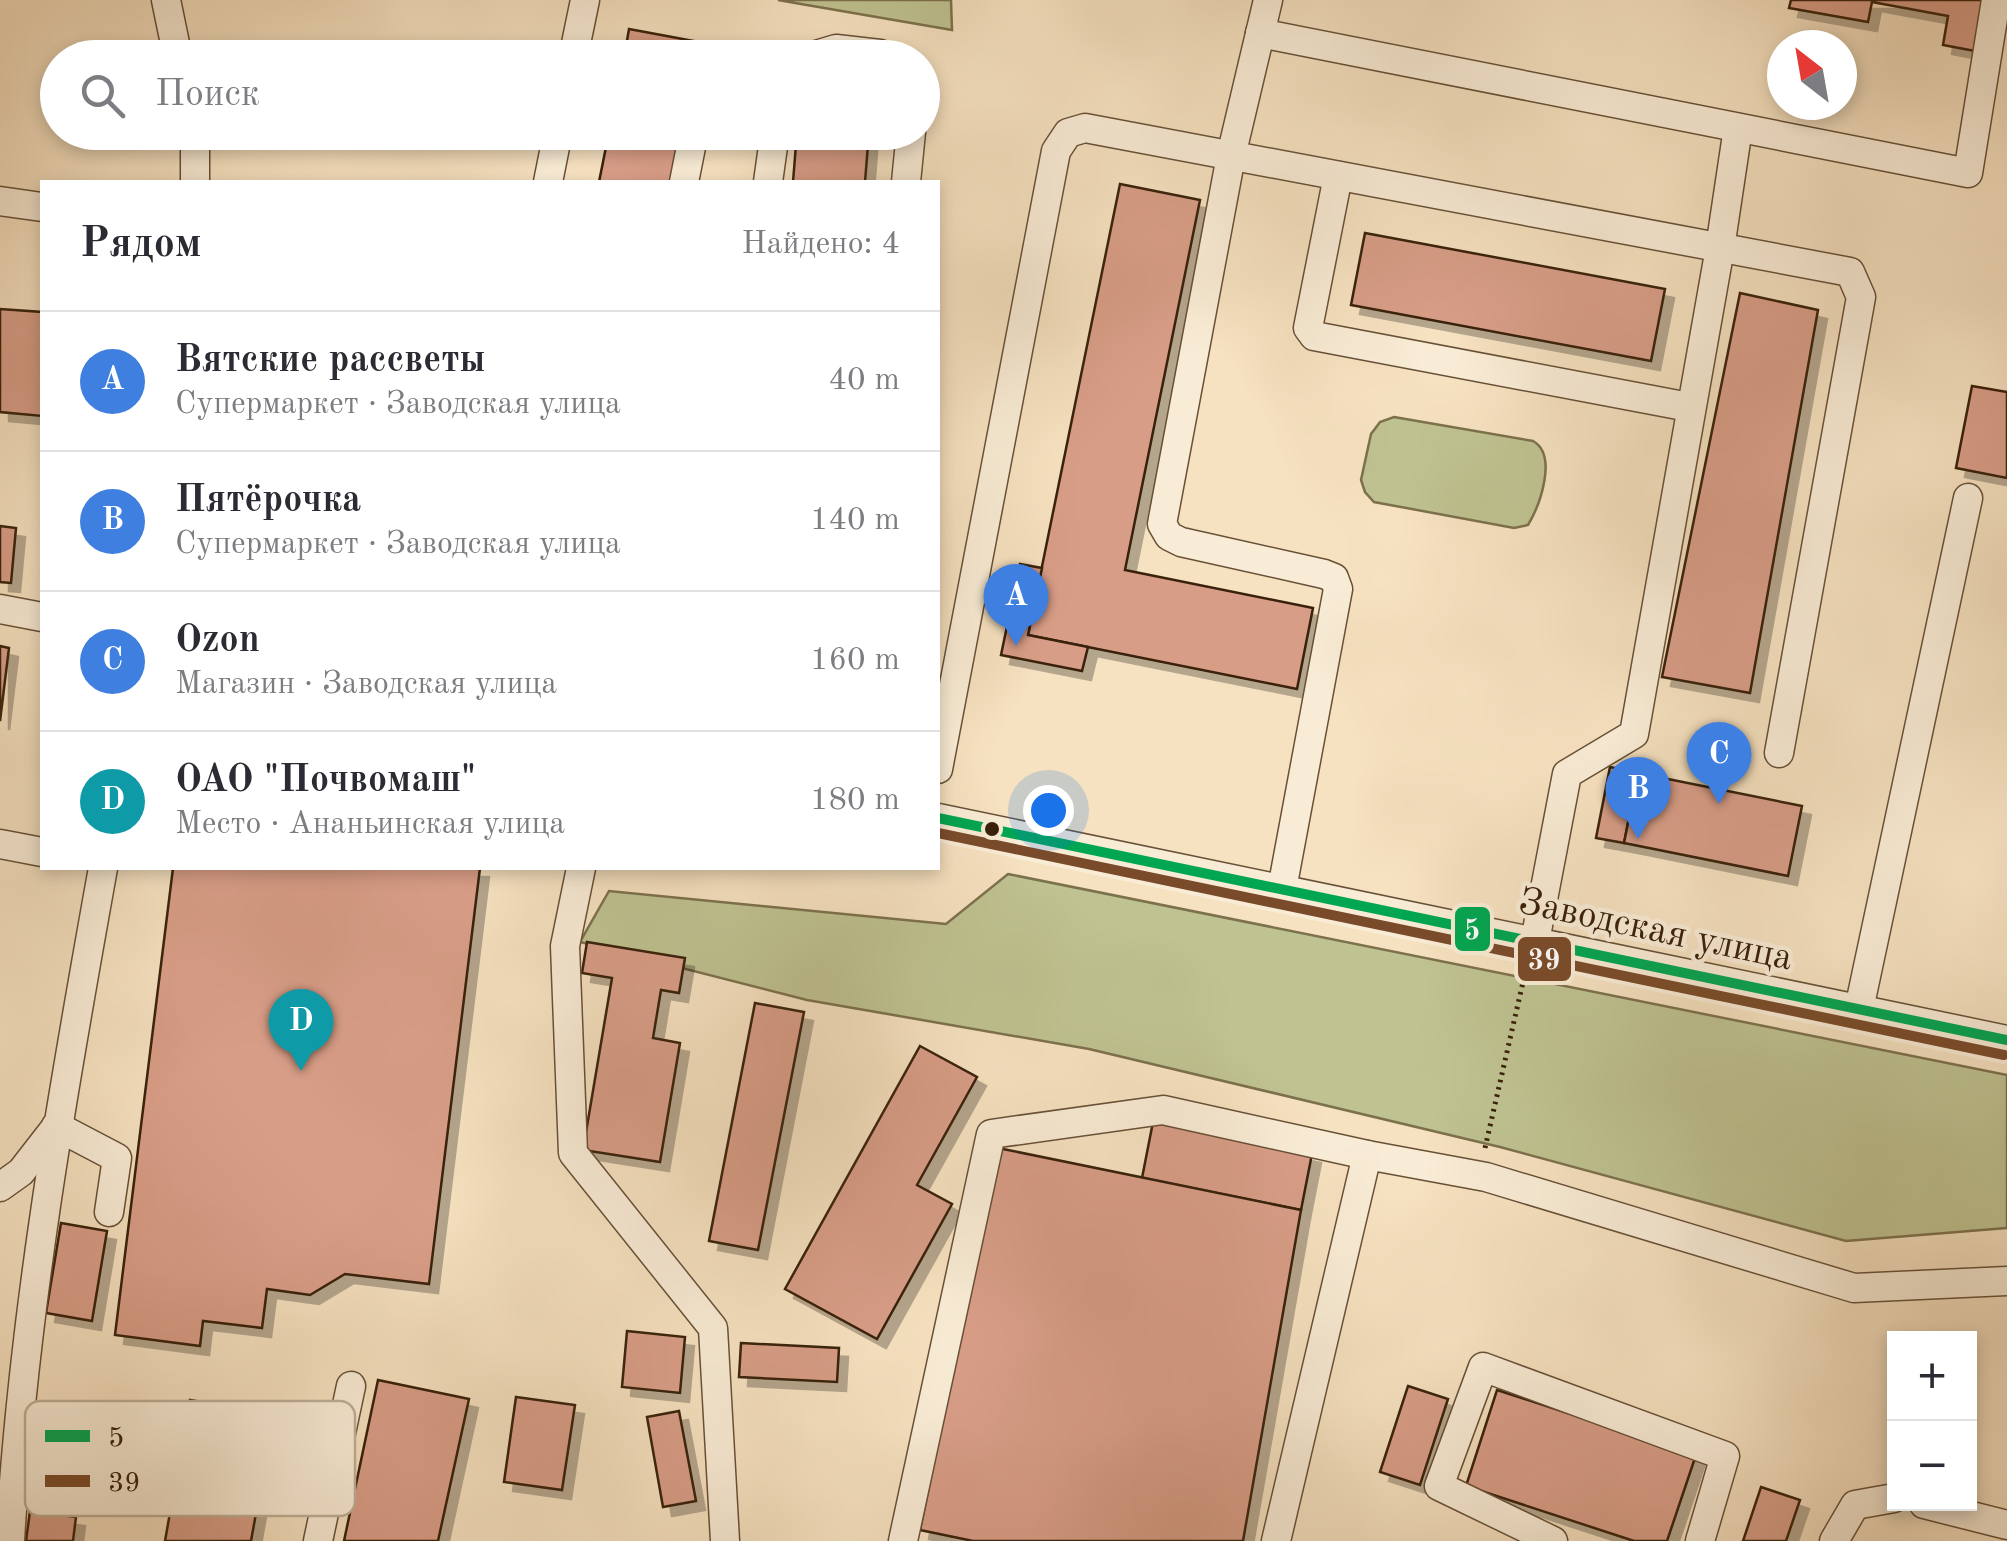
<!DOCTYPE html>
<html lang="ru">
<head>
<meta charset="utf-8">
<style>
	body { margin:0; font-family:"Old Standard TT",serif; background:#f2f2f3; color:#2b2b33 }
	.controls { position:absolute; right:30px; bottom:30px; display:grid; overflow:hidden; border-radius:0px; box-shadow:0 5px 15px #0003 }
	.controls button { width:90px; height:90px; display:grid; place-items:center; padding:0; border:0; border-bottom:2px solid #e1e1e2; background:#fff; color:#2b2b33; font:50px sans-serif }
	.compass { position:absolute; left:1767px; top:30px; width:90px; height:90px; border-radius:50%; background:#fff; box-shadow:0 5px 15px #0003; rotate:329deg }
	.you { position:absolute; left:1048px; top:810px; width:35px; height:35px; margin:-25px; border:8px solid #fff; border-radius:50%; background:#1a73e8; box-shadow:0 0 0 15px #1a73e833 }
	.badge { display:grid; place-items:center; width:65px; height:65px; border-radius:50%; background:#0b8043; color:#fff; font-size:32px; font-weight:700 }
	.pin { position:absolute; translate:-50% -82px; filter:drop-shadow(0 2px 5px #0008) }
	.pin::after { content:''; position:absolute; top:52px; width:35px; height:30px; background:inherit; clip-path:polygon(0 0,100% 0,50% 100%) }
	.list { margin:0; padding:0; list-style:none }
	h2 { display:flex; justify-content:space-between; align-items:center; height:130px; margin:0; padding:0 40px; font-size:42px }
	h2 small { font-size:32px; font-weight:400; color:#7c7c81 }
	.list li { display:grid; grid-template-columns:65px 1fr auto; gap:30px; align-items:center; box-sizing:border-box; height:140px; padding:0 40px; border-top:2px solid #e1e1e2 }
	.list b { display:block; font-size:38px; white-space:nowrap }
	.list p { margin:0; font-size:32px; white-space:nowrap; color:#7c7c81 }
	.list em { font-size:32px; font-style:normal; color:#7c7c81 }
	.icon { flex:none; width:55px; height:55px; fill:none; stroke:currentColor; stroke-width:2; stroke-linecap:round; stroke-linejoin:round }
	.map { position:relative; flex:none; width:2007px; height:1541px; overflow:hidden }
	.search { position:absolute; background:#fff; box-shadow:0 5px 15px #0003; left:40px; top:40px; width:900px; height:110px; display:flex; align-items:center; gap:25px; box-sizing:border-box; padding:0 35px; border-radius:55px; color:#7c7c81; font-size:38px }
	.panel { position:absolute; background:#fff; box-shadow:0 5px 15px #0003; left:40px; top:180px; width:900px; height:690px; border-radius:0px }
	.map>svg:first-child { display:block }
	.green { fill:#bfc291; stroke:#7c714d; stroke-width:2.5 }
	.building { fill:#d89d87; stroke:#392009; stroke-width:2.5; filter:url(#shadow) }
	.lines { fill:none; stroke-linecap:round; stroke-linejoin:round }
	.minor-casing { stroke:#685037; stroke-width:31 }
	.path { stroke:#392009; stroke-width:5; stroke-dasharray:2.5 5; stroke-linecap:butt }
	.minor { stroke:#f9ecd6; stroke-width:28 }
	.bus-1-casing { stroke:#f9ecd6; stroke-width:18 }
	.bus-2-casing { stroke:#f9ecd6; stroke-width:18 }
	.bus-1 { stroke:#00a651; stroke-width:10 }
	.bus-2 { stroke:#7a4b2a; stroke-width:10 }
	.bus-dot { fill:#392009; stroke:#f9ecd6; stroke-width:4 }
	.labels { text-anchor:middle; stroke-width:9; stroke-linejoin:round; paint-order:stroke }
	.street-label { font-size:38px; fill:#392009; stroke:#f9ecd6 }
	.key { fill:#f9ecd6; stroke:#bfaf98; stroke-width:2.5 }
	.key-label { font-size:28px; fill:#392009 }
	.line-badge { stroke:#f9ecd6; stroke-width:4 }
	.badge-label { font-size:28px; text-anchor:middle; font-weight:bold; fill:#fff }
</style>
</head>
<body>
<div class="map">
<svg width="2007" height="1541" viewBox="0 0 2007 1541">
	<defs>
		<filter id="shadow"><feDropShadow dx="9" dy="9" stdDeviation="0" flood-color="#0004"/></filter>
	</defs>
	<rect width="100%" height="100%" fill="#f6e1c0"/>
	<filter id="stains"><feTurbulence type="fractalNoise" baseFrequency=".002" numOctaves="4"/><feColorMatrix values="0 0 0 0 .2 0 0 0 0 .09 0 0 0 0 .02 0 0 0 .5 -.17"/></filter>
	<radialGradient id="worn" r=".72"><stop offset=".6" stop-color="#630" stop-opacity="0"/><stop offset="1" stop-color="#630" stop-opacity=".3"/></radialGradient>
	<!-- green -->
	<g class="green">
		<path d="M 778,0 L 951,0 L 952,30 L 801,4 Z"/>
		<path d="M 1394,417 L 1533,441 C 1558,455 1540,505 1528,525 L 1514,528 L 1374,502 L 1365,492 L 1361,480 L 1371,434 L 1380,422 Z"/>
		<path d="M 1008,874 L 2007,1075 L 2007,1228 L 1846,1241 L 1500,1147 L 1089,1049 L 807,1000 L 580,942 L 609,891 L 946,924 Z"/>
	</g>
	<!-- building -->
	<g class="building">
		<path d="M 1791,0 L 1984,0 L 1975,51 L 1943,45 L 1948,16 L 1872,2 L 1868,22 L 1789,8 Z"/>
		<path d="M 629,29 L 699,42 L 696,58 L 624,58 Z"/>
		<path d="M 609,132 L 681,132 L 672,182 L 599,182 Z"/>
		<path d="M 797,132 L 869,132 L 865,182 L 793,182 Z"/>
		<path d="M 1120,184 L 1200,200 L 1125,570 L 1313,608 L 1297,689 L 1028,635 Z"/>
		<path d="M 1365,233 L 1665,289 L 1651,361 L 1351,305 Z"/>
		<path d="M 1740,293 L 1818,310 L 1750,693 L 1662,677 Z"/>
		<path d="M 0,309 L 42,312 L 42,416 L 0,412 Z"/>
		<path d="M 1972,386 L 2007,392 L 2007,478 L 1956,468 Z"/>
		<path d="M 0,526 L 16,528 L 11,583 L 0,582 Z"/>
		<path d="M 1020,564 L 1042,568 L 1028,635 L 1088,647 L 1082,671 L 1001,655 Z"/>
		<path d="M 0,646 L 9,648 L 0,721 Z"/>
		<path d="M 1610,767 L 1638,773 L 1624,843 L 1596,838 Z"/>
		<path d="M 1638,773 L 1802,806 L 1788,876 L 1624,843 Z"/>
		<path d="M 173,868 L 480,868 L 429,1284 L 345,1274 L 310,1295 L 267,1289 L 262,1328 L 203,1321 L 200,1346 L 115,1335 Z"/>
		<path d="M 587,942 L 685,958 L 679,993 L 661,990 L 653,1038 L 680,1043 L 660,1162 L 583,1150 L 612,978 L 582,973 Z"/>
		<path d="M 755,1003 L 804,1012 L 758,1250 L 709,1241 Z"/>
		<path d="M 920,1046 L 977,1077 L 917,1185 L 952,1204 L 877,1339 L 785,1289 Z"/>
		<path d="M 1153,1122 L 1312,1154 L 1301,1210 L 1142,1178 Z"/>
		<path d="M 998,1148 L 1301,1210 L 1243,1541 L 973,1541 L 920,1530 Z"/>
		<path d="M 61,1223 L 107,1231 L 92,1321 L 46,1313 Z"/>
		<path d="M 627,1331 L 685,1337 L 680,1393 L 622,1387 Z"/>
		<path d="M 741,1343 L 839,1348 L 837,1382 L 739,1377 Z"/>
		<path d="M 378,1380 L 469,1399 L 438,1541 L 344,1541 Z"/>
		<path d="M 1408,1386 L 1448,1399 L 1420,1485 L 1380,1472 Z"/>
		<path d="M 1497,1390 L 1696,1455 L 1667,1541 L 1634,1541 L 1466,1486 Z"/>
		<path d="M 516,1397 L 575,1405 L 562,1490 L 504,1482 Z"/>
		<path d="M 190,1400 L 274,1414 L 251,1541 L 165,1541 Z"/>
		<path d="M 679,1411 L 696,1501 L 663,1507 L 647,1417 Z"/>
		<path d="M 1761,1487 L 1800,1500 L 1786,1541 L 1743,1541 Z"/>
		<path d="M 30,1511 L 76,1517 L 73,1541 L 26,1541 Z"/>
	</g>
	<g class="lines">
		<!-- minor casing -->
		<g class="minor-casing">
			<g id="minor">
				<path d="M 166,0 L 178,58"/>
				<path d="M 1268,0 L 1231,156 L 1162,524 L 1169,536 L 1181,542 L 1324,574 L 1334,578 L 1338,589 L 1282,889"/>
				<path d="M 1260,33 L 1968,173 L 1996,0"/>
				<path d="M 573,58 L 585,0"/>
				<path d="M 709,58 L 709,56"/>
				<path d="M 806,58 L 836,49 L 880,54 L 884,58"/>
				<path d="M 1338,176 L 1308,328 L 1314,336 L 1689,407"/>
				<path d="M 195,182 L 195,132"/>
				<path d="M 548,182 L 558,132"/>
				<path d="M 684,182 L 694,132"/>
				<path d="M 768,182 L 775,132"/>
				<path d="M 906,182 L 911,132"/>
				<path d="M 0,201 L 42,207"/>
				<path d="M 0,609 L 42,617"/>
				<path d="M 938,769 L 1056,151 L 1068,133 L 1085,128 L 1850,272 L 1861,297 L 1779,753"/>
				<path d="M 938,818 L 2007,1040"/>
				<path d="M 0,844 L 42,852"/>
				<path d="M 581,868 L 565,946 L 573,1153 L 713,1328 L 725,1541"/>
				<path d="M 1535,941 L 1567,774 L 1634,734 L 1720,248 L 1738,128"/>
				<path d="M 1859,1009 L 1968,498"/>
				<path d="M 56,1126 L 117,1158 L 109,1212"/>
				<path d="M 0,1187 L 21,1172 L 56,1127"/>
				<path d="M 1924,1504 L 2007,1525"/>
				<path d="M 10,1541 C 23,1315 63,1090 103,868"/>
				<path d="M 318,1541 L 351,1386"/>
				<path d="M 903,1541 L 991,1134 L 1163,1110 L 1367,1155"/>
				<path d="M 1276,1541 L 1367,1155 L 1486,1177 L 1854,1288 L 2007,1281"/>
				<path d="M 1553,1541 L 1439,1486 L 1483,1367 L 1725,1456 L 1700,1541"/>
				<path d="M 1834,1541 L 1855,1505 L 1894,1498"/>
			</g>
		</g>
		<!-- path -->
		<path class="path" d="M 1485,1148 L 1526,969"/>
		<!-- minor -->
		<use href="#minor" class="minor"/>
		<!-- bus-1 casing -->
		<g class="bus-1-casing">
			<path id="bus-1" d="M 938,818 L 2007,1040"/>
		</g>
		<!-- bus-2 casing -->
		<g class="bus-2-casing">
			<path id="bus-2" d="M 938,833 L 2004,1055"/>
		</g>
		<!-- bus-1 -->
		<use href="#bus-1" class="bus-1"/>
		<!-- bus-2 -->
		<use href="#bus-2" class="bus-2"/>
	</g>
	<!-- markers -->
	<circle class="bus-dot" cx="992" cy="829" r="9"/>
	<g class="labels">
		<!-- street labels -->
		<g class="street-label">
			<text transform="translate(1656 928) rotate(12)" y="13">Заводская улица</text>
		</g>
	</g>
	<!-- legend -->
	<rect x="25" y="1401" width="330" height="115" rx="15" class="key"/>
	<rect x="45" y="1430" width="45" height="12" fill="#00a651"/>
	<rect x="45" y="1475" width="45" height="12" fill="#7a4b2a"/>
	<g class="key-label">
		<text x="108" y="1446">5</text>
		<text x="108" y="1491">39</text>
	</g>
	<g class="line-badge">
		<rect x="1453" y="905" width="39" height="48" rx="10" fill="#00a651"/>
		<rect x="1516" y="935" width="57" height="48" rx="10" fill="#7a4b2a"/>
	</g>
	<g class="badge-label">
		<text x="1472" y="939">5</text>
		<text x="1544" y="969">39</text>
	</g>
	<rect width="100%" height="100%" filter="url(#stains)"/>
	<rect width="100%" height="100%" fill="url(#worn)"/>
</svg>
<div class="controls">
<button>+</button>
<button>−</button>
</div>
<svg class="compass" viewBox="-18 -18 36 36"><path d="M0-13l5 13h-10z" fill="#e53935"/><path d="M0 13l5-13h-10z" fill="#7c7c81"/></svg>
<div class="you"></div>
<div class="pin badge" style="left:1016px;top:646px;background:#3f7fe0">A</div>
<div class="pin badge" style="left:1638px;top:839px;background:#3f7fe0">B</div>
<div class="pin badge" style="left:1719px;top:804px;background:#3f7fe0">C</div>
<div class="pin badge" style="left:301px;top:1071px;background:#0f9aa8">D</div>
<div class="search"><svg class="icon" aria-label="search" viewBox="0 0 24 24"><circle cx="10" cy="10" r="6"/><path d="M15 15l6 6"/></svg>Поиск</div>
<section class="panel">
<h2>Рядом<small>Найдено: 4</small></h2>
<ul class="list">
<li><span class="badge" style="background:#3f7fe0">A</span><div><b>Вятские рассветы</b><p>Супермаркет · Заводская улица</p></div><em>40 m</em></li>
<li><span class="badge" style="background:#3f7fe0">B</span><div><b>Пятёрочка</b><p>Супермаркет · Заводская улица</p></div><em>140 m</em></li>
<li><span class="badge" style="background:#3f7fe0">C</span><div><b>Ozon</b><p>Магазин · Заводская улица</p></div><em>160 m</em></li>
<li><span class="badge" style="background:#0f9aa8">D</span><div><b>ОАО &quot;Почвомаш&quot;</b><p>Место · Ананьинская улица</p></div><em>180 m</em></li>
</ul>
</section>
</div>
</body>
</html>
